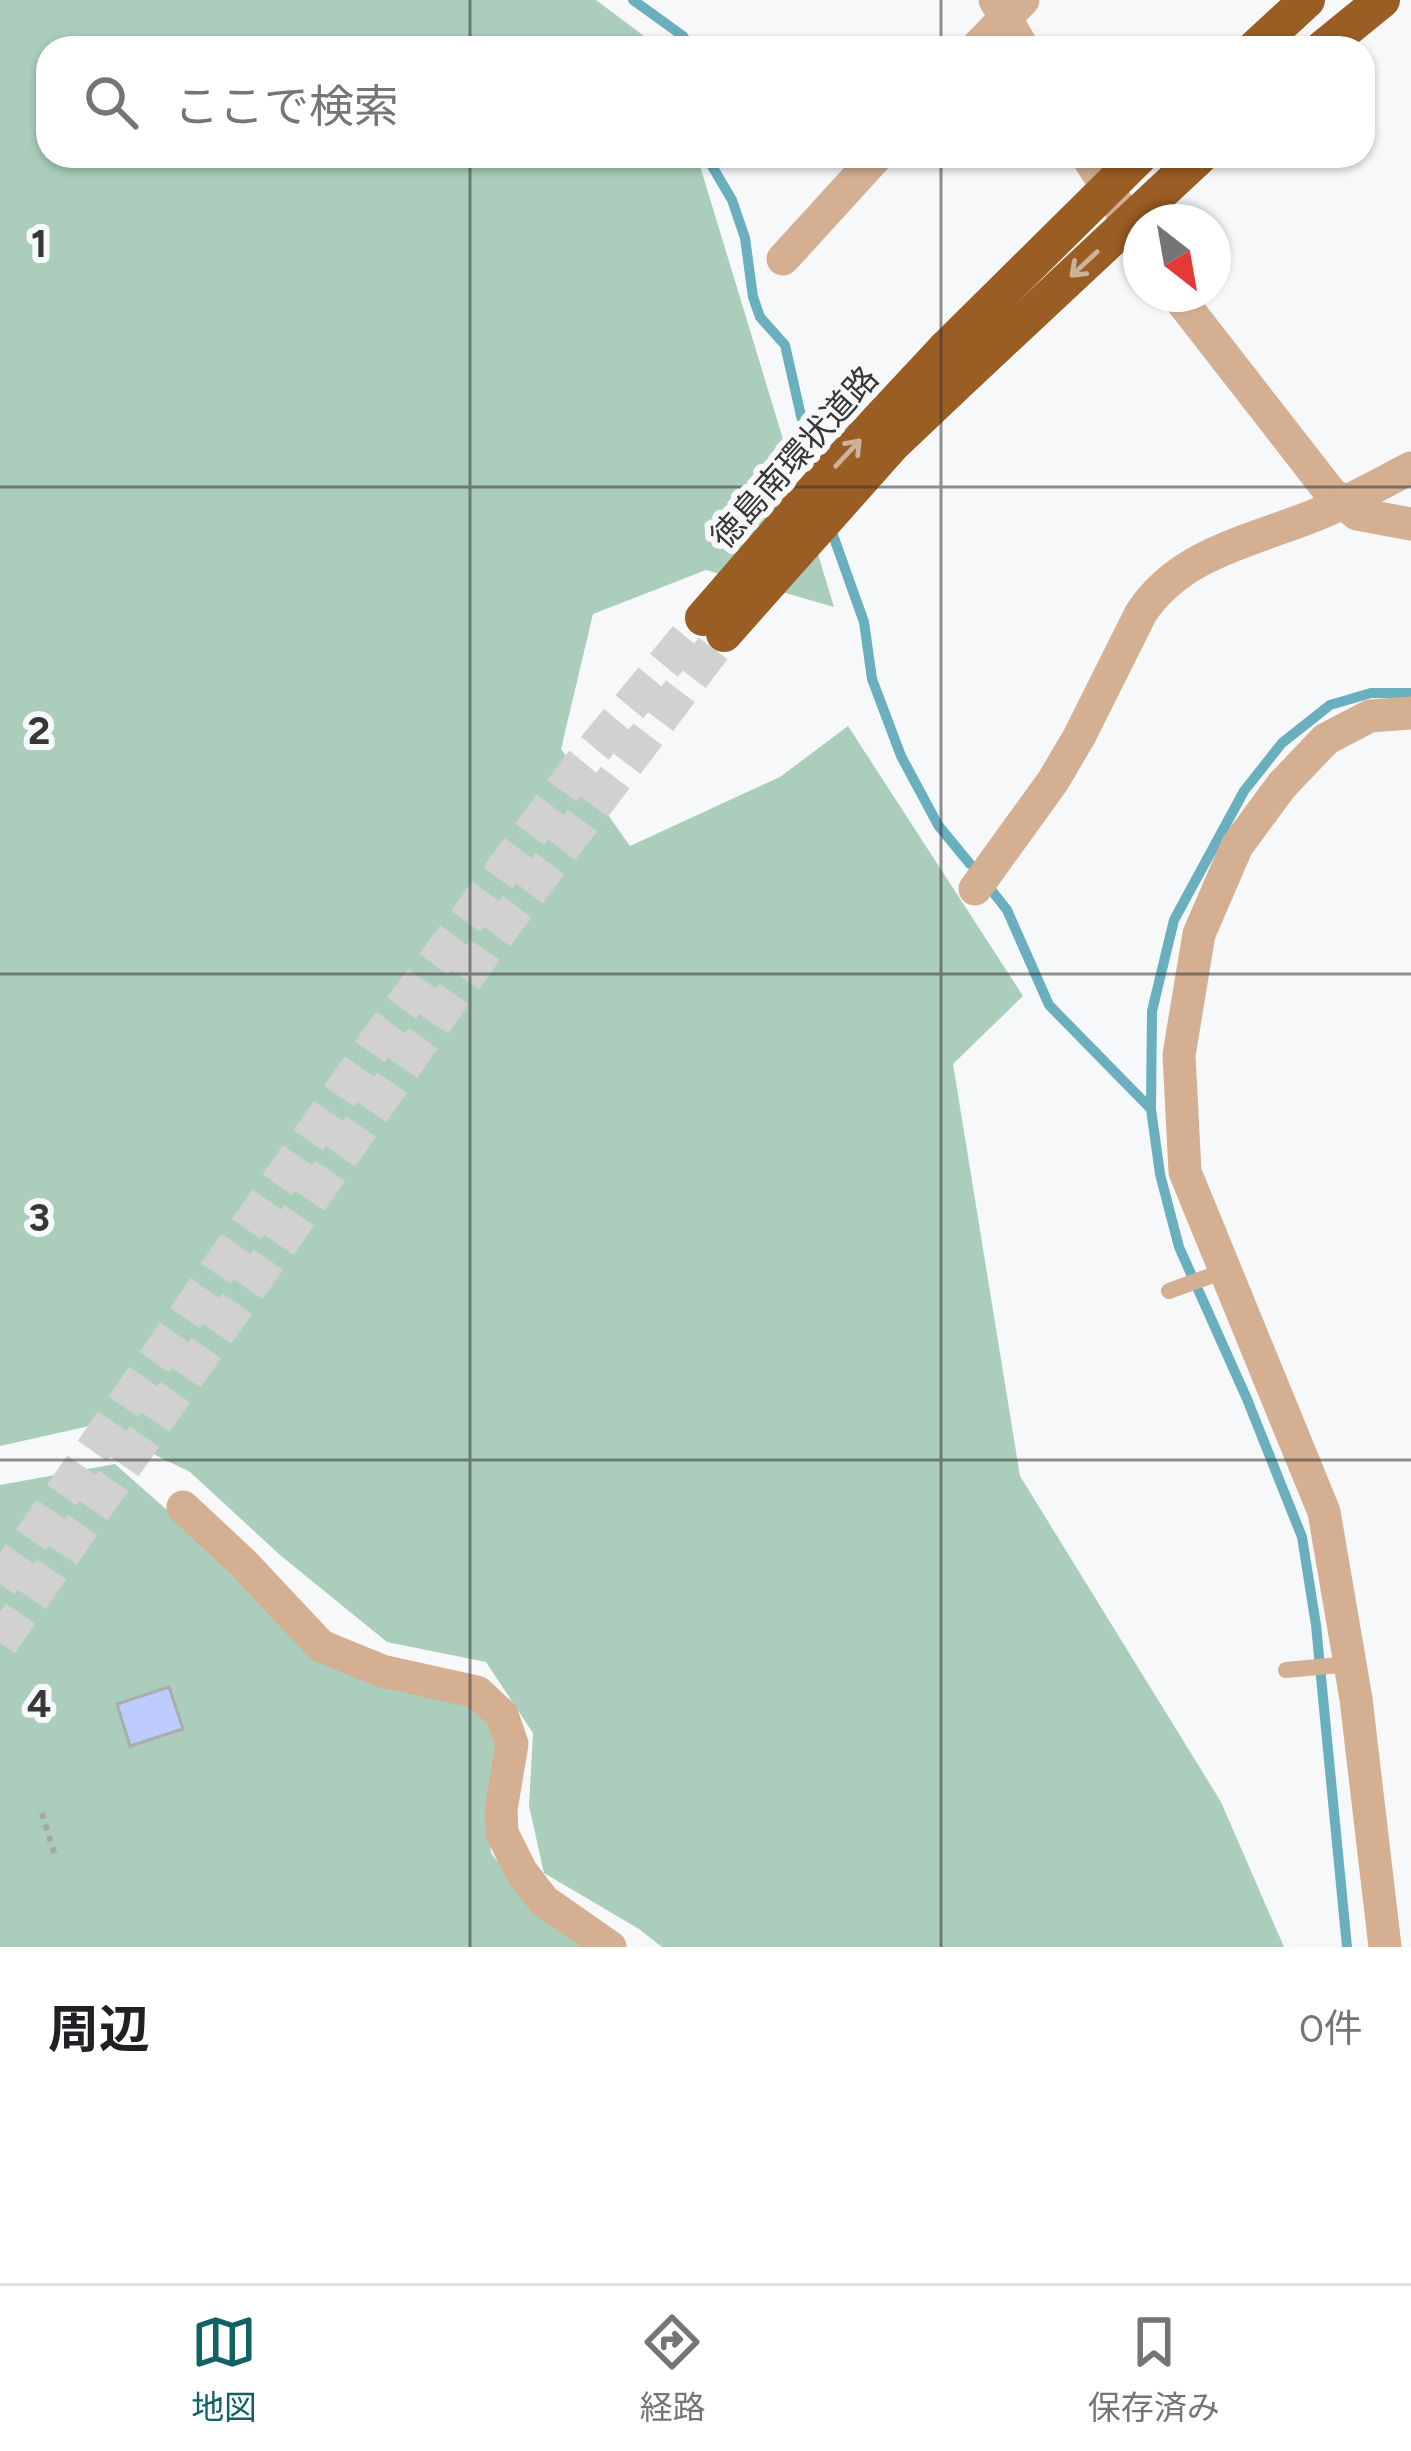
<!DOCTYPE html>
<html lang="ja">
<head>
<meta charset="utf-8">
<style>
	body { margin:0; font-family:Figtree,"Noto Sans JP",sans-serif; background:#f2f2f2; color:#202124 }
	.compass { position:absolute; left:1123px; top:204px; width:108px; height:108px; border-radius:50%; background:#fff; box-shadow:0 3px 9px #0004; rotate:149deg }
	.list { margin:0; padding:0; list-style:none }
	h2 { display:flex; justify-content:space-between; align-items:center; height:156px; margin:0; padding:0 48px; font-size:51px }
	h2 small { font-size:39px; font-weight:400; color:#757577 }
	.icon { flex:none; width:66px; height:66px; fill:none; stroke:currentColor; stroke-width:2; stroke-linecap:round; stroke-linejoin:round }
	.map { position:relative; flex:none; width:1411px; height:1947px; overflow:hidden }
	.search { position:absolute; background:#fff; box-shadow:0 3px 9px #0004; left:36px; right:36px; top:36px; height:132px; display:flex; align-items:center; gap:30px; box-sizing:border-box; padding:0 42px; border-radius:36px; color:#757577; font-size:45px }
	.sheet { height:336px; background:#fff }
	nav { display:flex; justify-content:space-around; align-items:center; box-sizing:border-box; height:168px; border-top:3px solid #e0e0e0; background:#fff; font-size:33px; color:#757577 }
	nav a { display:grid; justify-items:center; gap:6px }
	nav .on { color:#106264 }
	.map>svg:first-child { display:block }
	.green { fill:#aacebb }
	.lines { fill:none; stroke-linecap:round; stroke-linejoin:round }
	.stream { stroke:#69afbe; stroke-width:10 }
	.building { fill:#bdcbfe; stroke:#acacad; stroke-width:3 }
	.highway-tunnel { stroke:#d1d1d2; stroke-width:36; stroke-dasharray:36 18; stroke-linecap:butt }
	.path { stroke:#a6a7a8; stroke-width:6; stroke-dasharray:6 6; stroke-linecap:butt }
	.lane { stroke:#d4af91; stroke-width:16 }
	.street { stroke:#d4af91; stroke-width:33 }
	.highway { stroke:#9a5d23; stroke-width:36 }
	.highway-bridge { stroke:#9a5d23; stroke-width:36 }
	.oneway { stroke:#cdb299 }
	.grid { fill:none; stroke:#373737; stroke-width:3; stroke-opacity:0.55 }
	.labels { text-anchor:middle; stroke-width:12; stroke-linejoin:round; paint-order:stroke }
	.street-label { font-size:33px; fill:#373737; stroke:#f7f8f9 }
	.grid-label { font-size:39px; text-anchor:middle; font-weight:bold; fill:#373737; stroke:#f7f8f9; stroke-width:12; stroke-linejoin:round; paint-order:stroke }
</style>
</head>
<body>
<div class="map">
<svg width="1411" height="1947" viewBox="0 0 1411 1947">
	<rect width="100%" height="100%" fill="#f7f8f9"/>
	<!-- green -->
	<g class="green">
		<path d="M 0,0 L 596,0 L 660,48 L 48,48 L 48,156 L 697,156 L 834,607 L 706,570 L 593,614 L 561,749 L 630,846 L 780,777 L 848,726 L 1023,996 L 953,1064 L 1020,1476 L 1221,1802 L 1284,1947 L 662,1947 L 639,1929 L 544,1873 L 529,1806 L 533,1733 L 486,1662 L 387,1642 L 280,1555 L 190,1472 L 94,1425 L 0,1446 Z"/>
		<path d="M 115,1464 L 176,1518 L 311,1656 L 469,1698 L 493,1725 L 497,1766 L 486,1808 L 491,1853 L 540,1917 L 584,1947 L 0,1947 L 0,1485 Z"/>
	</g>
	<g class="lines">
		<!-- stream -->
		<g class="stream">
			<path d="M 633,0 L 683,36 L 690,48"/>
			<path d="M 710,156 L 709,161 L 732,200 L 745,238 L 753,297 L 760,317 L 785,345 L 815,478"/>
			<path d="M 829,524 L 864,622 L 872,679 L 901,756 L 938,825 L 970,864"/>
			<path d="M 989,887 L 1007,910 L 1049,1005 L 1151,1109"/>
			<path d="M 1347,1947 L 1316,1625 L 1302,1537 L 1247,1399 L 1179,1247 L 1160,1174 L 1151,1109 L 1152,1011 L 1174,920 L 1244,791 L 1282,743 L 1330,705 L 1371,693 L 1411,693"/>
		</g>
	</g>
	<!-- building -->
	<path class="building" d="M 169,1687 L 183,1729 L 130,1746 L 117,1704 Z"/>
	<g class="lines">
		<!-- highway-tunnel -->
		<g class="highway-tunnel">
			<path d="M 0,1584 L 378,1040 L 580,766 L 703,618"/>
			<path d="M 0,1643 L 489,944 L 724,634"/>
		</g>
		<!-- path -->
		<path class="path" d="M 42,1813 L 55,1856"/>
		<!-- lane -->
		<g class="lane">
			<path d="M 1169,1291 L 1224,1271"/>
			<path d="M 1286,1670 L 1350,1664"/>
		</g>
		<!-- street -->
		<g class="street">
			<path d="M 995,0 L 1023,48"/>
			<path d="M 976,48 L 1023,0"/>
			<path d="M 1087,156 L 1141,242"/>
			<path d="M 783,259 L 877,156"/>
			<path d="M 1176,294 L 1330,492 L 1357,514 L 1411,524"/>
			<path d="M 975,889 L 1053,781 L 1079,737 L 1141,613 C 1181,552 1255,540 1318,514 C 1350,501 1380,484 1411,468"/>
			<path d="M 183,1507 L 243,1563 L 321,1646 L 382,1671 L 477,1692 L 502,1715 L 512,1744 L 501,1810 L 502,1833 L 521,1871 L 544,1901 L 610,1947"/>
			<path d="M 1385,1947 L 1356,1699 L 1324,1512 L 1185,1172 L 1179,1055 L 1199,934 L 1237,846 L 1282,785 L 1326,739 L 1370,716 L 1411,713"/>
		</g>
		<!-- highway -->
		<g class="highway">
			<path d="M 1255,48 L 1307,0"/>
			<path d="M 1323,48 L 1382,0"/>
			<path d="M 703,618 L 831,471 L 945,349"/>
			<path d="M 724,634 L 892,445 L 969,372"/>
		</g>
		<!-- highway-bridge -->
		<g class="highway-bridge">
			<path d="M 945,349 L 1140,156"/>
			<path d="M 969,372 L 1200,156"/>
		</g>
	</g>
	<!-- one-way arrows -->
	<defs><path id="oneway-shaft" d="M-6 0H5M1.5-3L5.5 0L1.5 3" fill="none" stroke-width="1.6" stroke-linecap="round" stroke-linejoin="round" transform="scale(3)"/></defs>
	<g class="oneway">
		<use href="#oneway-shaft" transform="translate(1084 264) rotate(137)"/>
		<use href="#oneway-shaft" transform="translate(848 453) rotate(-47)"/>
	</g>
	<!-- grid -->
	<path class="grid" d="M 470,0 L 470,48M 941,0 L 941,48M 470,156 L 470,1947M 941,156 L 941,1947M 0,487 L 1411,487M 0,974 L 1411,974M 0,1460 L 1411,1460"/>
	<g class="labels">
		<!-- street labels -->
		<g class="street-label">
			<text transform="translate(794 457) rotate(-48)" y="12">徳島南環状道路</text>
		</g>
	</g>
	<g class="grid-label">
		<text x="39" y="257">1</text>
		<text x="39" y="744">2</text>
		<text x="39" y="1231">3</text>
		<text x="39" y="1717">4</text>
	</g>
</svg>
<svg class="compass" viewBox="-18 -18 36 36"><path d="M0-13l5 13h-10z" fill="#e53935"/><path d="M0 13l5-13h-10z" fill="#757577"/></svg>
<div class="search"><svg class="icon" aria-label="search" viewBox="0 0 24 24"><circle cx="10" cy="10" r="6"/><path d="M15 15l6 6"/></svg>ここで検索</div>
</div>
<section class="sheet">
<h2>周辺<small>0件</small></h2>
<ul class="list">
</ul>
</section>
<nav>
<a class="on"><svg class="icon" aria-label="map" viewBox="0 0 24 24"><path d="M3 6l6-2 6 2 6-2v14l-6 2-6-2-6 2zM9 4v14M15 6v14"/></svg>地図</a>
<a><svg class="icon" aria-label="directions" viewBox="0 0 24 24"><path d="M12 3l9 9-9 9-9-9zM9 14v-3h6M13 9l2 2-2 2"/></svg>経路</a>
<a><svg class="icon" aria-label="saved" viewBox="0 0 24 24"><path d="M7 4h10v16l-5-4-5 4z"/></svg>保存済み</a>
</nav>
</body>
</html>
